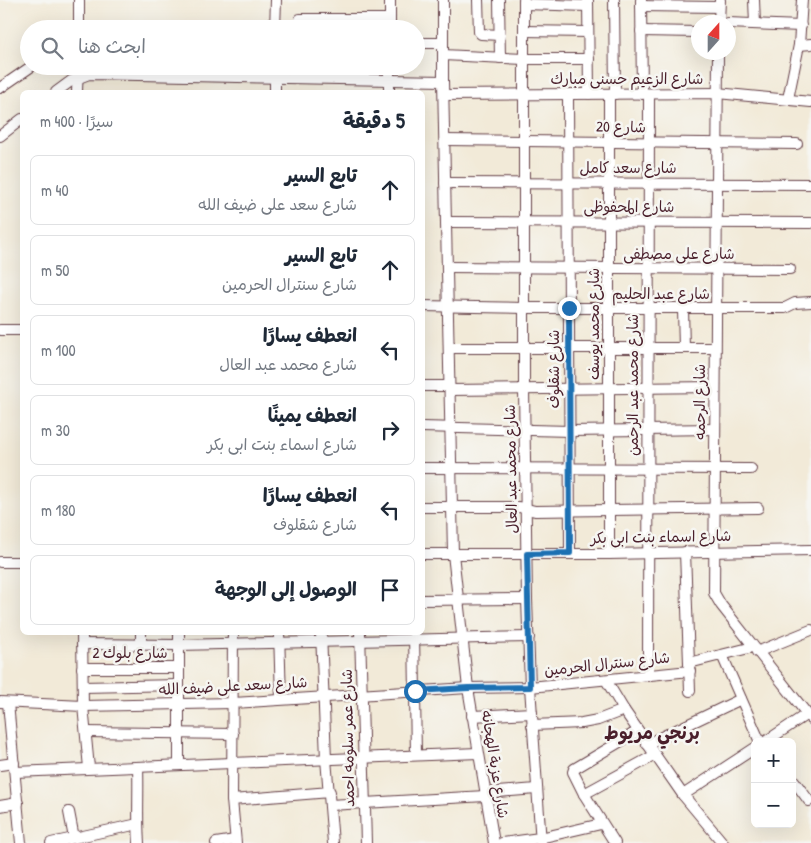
<!DOCTYPE html>
<html lang="ar">
<head>
<meta charset="utf-8">
<style>
	body { margin:0; font-family:"Patrick Hand","Playpen Sans Arabic",sans-serif; background:#f6f6f7; color:#1f2937; direction:rtl }
	.controls { position:absolute; right:15px; bottom:15px; display:grid; overflow:hidden; border-radius:8px; box-shadow:0 5px 20px #0002 }
	.controls button { width:45px; height:45px; display:grid; place-items:center; padding:0; border:0; border-bottom:1px solid #e0e1e3; background:#fff; color:#1f2937; font:25px sans-serif }
	.compass { position:absolute; left:691px; top:15px; width:45px; height:45px; border-radius:50%; background:#fff; box-shadow:0 5px 20px #0002; rotate:21deg }
	.stop { position:absolute; width:15px; height:15px; margin:-11px; border:4px solid #1f6fb2; border-radius:50%; background:#fff }
	.stop.end { background:#1f6fb2; border-color:#fff; box-shadow:0 1px 5px #0008 }
	.list { margin:0; padding:0; list-style:none }
	h2 { display:flex; justify-content:space-between; align-items:center; height:65px; margin:0; padding:0 20px; font-size:21px }
	h2 small { font-size:16px; font-weight:400; color:#747a83 }
	.list li { display:grid; grid-template-columns:32px 1fr auto; gap:15px; align-items:center; box-sizing:border-box; height:70px; margin:0 10px 10px; padding:0 10px; border:1px solid #e0e1e3; border-radius:8px }
	.list b { display:block; font-size:19px; white-space:nowrap }
	.list p { margin:0; font-size:16px; white-space:nowrap; color:#747a83 }
	.list em { font-size:16px; font-style:normal; color:#747a83 }
	.icon { flex:none; width:28px; height:28px; fill:none; stroke:currentColor; stroke-width:2; stroke-linecap:round; stroke-linejoin:round }
	.map { position:relative; flex:none; width:811px; height:843px; overflow:hidden; direction:ltr }
	.search { position:absolute; background:#fff; box-shadow:0 5px 20px #0002; left:20px; top:20px; width:405px; height:55px; display:flex; align-items:center; gap:12px; box-sizing:border-box; padding:0 18px; border-radius:28px; color:#747a83; font-size:19px }
	.panel { position:absolute; background:#fff; box-shadow:0 5px 20px #0002; left:20px; top:90px; width:405px; height:545px; border-radius:8px; direction:rtl }
	.map>svg:first-child { display:block }
	.lines { fill:none; stroke-linecap:round; stroke-linejoin:round }
	.minor-casing { stroke:#633d45; stroke-width:12 }
	.minor { stroke:#fff; stroke-width:10 }
	.route { stroke:#1f6fb2; stroke-width:6 }
	.labels { text-anchor:middle; stroke-width:5; stroke-linejoin:round; paint-order:stroke }
	.street-label { font-size:15px; fill:#4a1f2b; stroke:#f6f6f2 }
	.quarter-label { font-size:18px; font-weight:bold; fill:#4a1f2b; stroke:#f6f6f2 }
</style>
</head>
<body>
<div class="map">
<svg width="811" height="843" viewBox="0 0 811 843">
	<rect width="100%" height="100%" fill="#f6f6f2"/>
	<filter id="ink" filterUnits="userSpaceOnUse"><feTurbulence type="fractalNoise" baseFrequency=".02" numOctaves="2"/><feDisplacementMap in="SourceGraphic" scale="10" xChannelSelector="R" yChannelSelector="G"/><feConvolveMatrix kernelMatrix="1 2 1 2 8 2 1 2 1" color-interpolation-filters="sRGB"/></filter>
	<filter id="wash" filterUnits="userSpaceOnUse"><feTurbulence type="fractalNoise" baseFrequency=".0096" numOctaves="4" result="noise"/><feDisplacementMap in="SourceGraphic" scale="20" xChannelSelector="R" yChannelSelector="G"/><feGaussianBlur stdDeviation="1.12" result="paint"/><feColorMatrix in="noise" values="0 0 0 0 0 0 0 0 0 0 0 0 0 0 0 0 0 1.4 0 .05"/><feComposite in="paint" operator="in"/></filter>
	<g filter="url(#wash)">
		<rect width="100%" height="100%" fill="#f2ead8"/>
	</g>
	<g filter="url(#ink)">
		<g class="lines">
			<!-- minor casing -->
			<g class="minor-casing">
				<g id="minor">
					<path d="M 443,0 L 443,81 L 453,554 L 468,688 L 494,843"/>
					<path d="M 478,0 L 479,32 L 481,34 L 500,35"/>
					<path d="M 499,0 L 500,58"/>
					<path d="M 524,0 L 524,389 L 527,599 L 530,687 L 541,843"/>
					<path d="M 588,0 L 589,94"/>
					<path d="M 614,0 L 615,94"/>
					<path d="M 641,0 L 642,94"/>
					<path d="M 754,0 L 755,24"/>
					<path d="M 524,4 L 588,6"/>
					<path d="M 641,6 L 719,7"/>
					<path d="M 300,19 L 390,19"/>
					<path d="M 719,22 L 720,0"/>
					<path d="M 728,23 L 801,26"/>
					<path d="M 79,29 L 79,0"/>
					<path d="M 275,29 L 276,0"/>
					<path d="M 390,29 L 390,0"/>
					<path d="M 524,31 L 588,32"/>
					<path d="M 641,31 L 698,32"/>
					<path d="M 416,43 L 443,43"/>
					<path d="M 799,45 L 811,44"/>
					<path d="M 718,52 L 714,593 L 721,605 L 811,719"/>
					<path d="M 443,55 L 524,59 L 589,59"/>
					<path d="M 0,88 L 32,66"/>
					<path d="M 56,92 L 71,81 L 89,74 L 443,81"/>
					<path d="M 77,92 L 78,66"/>
					<path d="M 275,92 L 275,66"/>
					<path d="M 389,92 L 389,66"/>
					<path d="M 568,94 L 570,553"/>
					<path d="M 609,94 L 609,554"/>
					<path d="M 444,95 L 717,93 L 811,102"/>
					<path d="M 788,99 L 799,45 L 802,0"/>
					<path d="M 0,136 L 22,119"/>
					<path d="M 445,140 L 797,144"/>
					<path d="M 445,183 L 811,184"/>
					<path d="M 447,222 L 811,223"/>
					<path d="M 448,267 L 790,269"/>
					<path d="M 422,306 L 524,308 L 785,308 L 795,303 L 811,302"/>
					<path d="M 683,309 L 684,348"/>
					<path d="M 0,330 L 22,330"/>
					<path d="M 449,348 L 715,348"/>
					<path d="M 422,386 L 449,386"/>
					<path d="M 450,390 L 715,387"/>
					<path d="M 422,427 L 570,431 L 715,429"/>
					<path d="M 422,468 L 751,469"/>
					<path d="M 422,507 L 519,507 L 535,511 L 758,508"/>
					<path d="M 685,552 L 690,691"/>
					<path d="M 422,554 L 609,554 L 811,550"/>
					<path d="M 0,562 L 22,562"/>
					<path d="M 422,600 L 527,599"/>
					<path d="M 82,632 L 83,706 L 89,768"/>
					<path d="M 179,632 L 179,765"/>
					<path d="M 233,632 L 232,800 L 236,843"/>
					<path d="M 279,632 L 281,699"/>
					<path d="M 321,632 L 326,759 L 333,843"/>
					<path d="M 360,632 L 366,843"/>
					<path d="M 414,633 L 416,755"/>
					<path d="M 82,644 L 179,645 L 529,637"/>
					<path d="M 141,645 L 141,632"/>
					<path d="M 757,652 L 811,630"/>
					<path d="M 722,655 L 760,742"/>
					<path d="M 689,663 L 753,647"/>
					<path d="M 82,668 L 179,668"/>
					<path d="M 648,676 L 649,94"/>
					<path d="M 606,680 L 624,710 L 683,795 L 723,843"/>
					<path d="M 83,687 L 179,685"/>
					<path d="M 0,702 L 83,706 L 233,703 L 468,688 L 530,687 L 690,671"/>
					<path d="M 8,703 L 21,843"/>
					<path d="M 472,716 L 532,713"/>
					<path d="M 532,725 L 582,723 L 598,720 L 624,710"/>
					<path d="M 86,732 L 233,734"/>
					<path d="M 765,742 L 807,714"/>
					<path d="M 647,744 L 741,699"/>
					<path d="M 0,765 L 14,763"/>
					<path d="M 138,767 C 139,792 137,818 139,843"/>
					<path d="M 15,772 L 478,753"/>
					<path d="M 792,778 L 809,801"/>
					<path d="M 485,793 L 536,789"/>
					<path d="M 584,794 L 655,755"/>
					<path d="M 683,795 L 755,748"/>
					<path d="M 232,800 L 330,792"/>
					<path d="M 330,805 L 485,796"/>
					<path d="M 0,806 L 18,803"/>
					<path d="M 69,812 L 74,838"/>
					<path d="M 51,843 L 138,824"/>
					<path d="M 216,843 L 235,840"/>
					<path d="M 502,843 L 540,838 L 601,824"/>
					<path d="M 615,843 L 584,794 L 573,772 L 574,769 L 638,731"/>
				</g>
			</g>
			<!-- minor -->
			<use href="#minor" class="minor"/>
		</g>
	</g>
	<g class="lines" filter="url(#ink)">
		<!-- route -->
		<path class="route" d="M 415,691 L 468,688 L 530,687 L 527,554 L 570,553 L 569,308"/>
	</g>
	<g class="labels">
		<!-- street labels -->
		<g class="street-label">
			<text x="627" y="84">شارع الزعيم حسنى مبارك</text>
			<text transform="translate(621 127) rotate(1)" y="5">شارع 20</text>
			<text x="628" y="173">شارع سعد كامل</text>
			<text x="629" y="212">شارع المحفوظى</text>
			<text x="679" y="259">شارع على مصطفى</text>
			<text x="661" y="299">شارع عبد الحليم</text>
			<text transform="translate(594 324) rotate(-90)" y="5">شارع محمد يوسف</text>
			<text transform="translate(554 369) rotate(-90)" y="5">شارع شقلوف</text>
			<text transform="translate(633 385) rotate(-90)" y="5">شارع محمد عبد الرحمن</text>
			<text transform="translate(700 402) rotate(-90)" y="5">شارع الرحمه</text>
			<text transform="translate(511 469) rotate(-91)" y="5">شارع محمد عبد العال</text>
			<text transform="translate(661 537) rotate(-1)" y="5">شارع اسماء بنت ابى بكر</text>
			<text x="130" y="658">شارع بلوك 2</text>
			<text transform="translate(607 664) rotate(-6)" y="5">شارع سنترال الحرمين</text>
			<text transform="translate(233 686) rotate(-3)" y="5">شارع سعد على ضيف الله</text>
			<text transform="translate(348 738) rotate(-91)" y="5">شارع عمر سلومه احمد</text>
			<text transform="translate(495 764) rotate(81)" y="5">شارع عزبة الهجانه</text>
		</g>
		<!-- quarter labels -->
		<g class="quarter-label">
			<text x="652" y="739">برنجي مريوط</text>
		</g>
	</g>
</svg>
<div class="controls">
<button>+</button>
<button>−</button>
</div>
<svg class="compass" viewBox="-18 -18 36 36"><path d="M0-13l5 13h-10z" fill="#e53935"/><path d="M0 13l5-13h-10z" fill="#747a83"/></svg>
<div class="stop" style="left:415px;top:691px"></div>
<div class="stop end" style="left:569px;top:308px"></div>
<div class="search"><svg class="icon" aria-label="search" viewBox="0 0 24 24"><circle cx="10" cy="10" r="6"/><path d="M15 15l6 6"/></svg>ابحث هنا</div>
<section class="panel">
<h2>5 دقيقة<small>سيرًا · 400 m</small></h2>
<ul class="list">
<li><svg class="icon" aria-label="ahead" viewBox="0 0 24 24"><path d="M12 20V5M6 11l6-6 6 6"/></svg><div><b>تابع السير</b><p>شارع سعد على ضيف الله</p></div><em>40 m</em></li>
<li><svg class="icon" aria-label="ahead" viewBox="0 0 24 24"><path d="M12 20V5M6 11l6-6 6 6"/></svg><div><b>تابع السير</b><p>شارع سنترال الحرمين</p></div><em>50 m</em></li>
<li><svg class="icon" aria-label="left" viewBox="0 0 24 24"><path d="M17 20v-9H6M10 6l-5 5 5 5"/></svg><div><b>انعطف يسارًا</b><p>شارع محمد عبد العال</p></div><em>100 m</em></li>
<li><svg class="icon" aria-label="right" viewBox="0 0 24 24"><path d="M7 20v-9h11M14 6l5 5-5 5"/></svg><div><b>انعطف يمينًا</b><p>شارع اسماء بنت ابى بكر</p></div><em>30 m</em></li>
<li><svg class="icon" aria-label="left" viewBox="0 0 24 24"><path d="M17 20v-9H6M10 6l-5 5 5 5"/></svg><div><b>انعطف يسارًا</b><p>شارع شقلوف</p></div><em>180 m</em></li>
<li><svg class="icon" aria-label="arrive" viewBox="0 0 24 24"><path d="M6 21V4h12l-3 4 3 4H6"/></svg><div><b>الوصول إلى الوجهة</b></div></li>
</ul>
</section>
</div>
</body>
</html>
